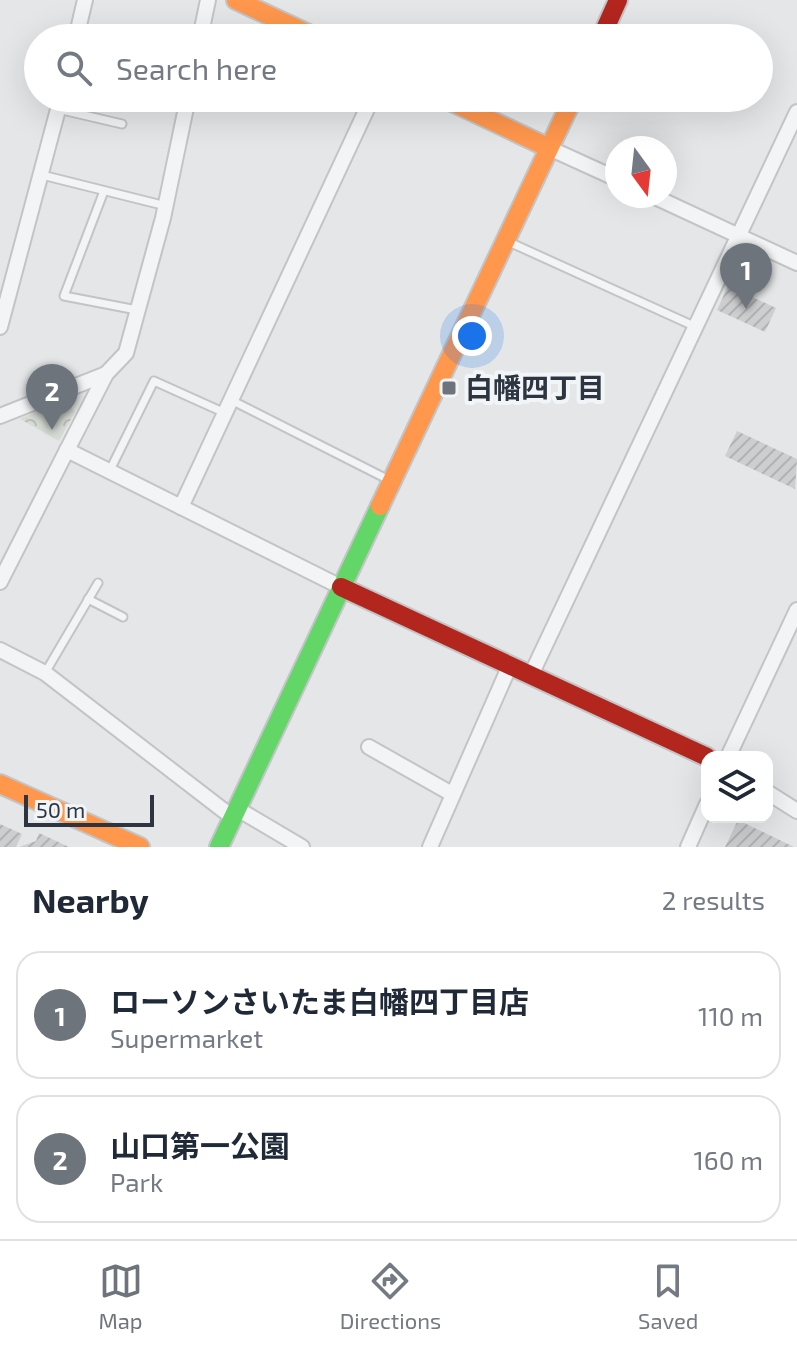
<!DOCTYPE html>
<html lang="en">
<head>
<meta charset="utf-8">
<style>
	body { margin:0; font-family:"Exo 2","Noto Sans JP",sans-serif; background:#f2f2f3; color:#1f2937 }
	.controls { position:absolute; right:24px; bottom:24px; display:grid; overflow:hidden; border-radius:16px; box-shadow:0 8px 32px #0002 }
	.controls button { width:72px; height:72px; display:grid; place-items:center; padding:0; border:0; border-bottom:2px solid #e0e1e3; background:#fff; color:#1f2937; font:40px sans-serif }
	.compass { position:absolute; left:605px; top:136px; width:72px; height:72px; border-radius:50%; background:#fff; box-shadow:0 8px 32px #0002; rotate:165deg }
	.scale { position:absolute; left:24px; bottom:20px; width:130px; box-sizing:border-box; padding-left:8px; border:4px solid #2d3640; border-top:0; font-size:22px; line-height:28px; white-space:nowrap; color:#2d3640; -webkit-text-stroke:6px #f2f5f7; paint-order:stroke }
	.you { position:absolute; left:472px; top:336px; width:28px; height:28px; margin:-20px; border:6px solid #fff; border-radius:50%; background:#1a73e8; box-shadow:0 0 0 12px #1a73e833 }
	.badge { display:grid; place-items:center; width:52px; height:52px; border-radius:50%; background:#6d747b; color:#fff; font-size:26px; font-weight:700 }
	.pin { position:absolute; translate:-50% -66px; filter:drop-shadow(0 2px 4px #0008) }
	.pin::after { content:''; position:absolute; top:42px; width:28px; height:24px; background:inherit; clip-path:polygon(0 0,100% 0,50% 100%) }
	.list { margin:0; padding:0; list-style:none }
	h2 { display:flex; justify-content:space-between; align-items:center; height:104px; margin:0; padding:0 32px; font-size:34px }
	h2 small { font-size:26px; font-weight:400; color:#747a83 }
	.list li { display:grid; grid-template-columns:52px 1fr auto; gap:24px; align-items:center; box-sizing:border-box; height:128px; margin:0 16px 16px; padding:0 16px; border:2px solid #e0e1e3; border-radius:24px }
	.list b { display:block; font-size:30px; white-space:nowrap }
	.list p { margin:0; font-size:26px; white-space:nowrap; color:#747a83 }
	.list em { font-size:26px; font-style:normal; color:#747a83 }
	.icon { flex:none; width:44px; height:44px; fill:none; stroke:currentColor; stroke-width:2; stroke-linecap:round; stroke-linejoin:round }
	.map { position:relative; flex:none; width:797px; height:847px; overflow:hidden }
	.search { position:absolute; background:#fff; box-shadow:0 8px 32px #0002; left:24px; right:24px; top:24px; height:88px; display:flex; align-items:center; gap:20px; box-sizing:border-box; padding:0 28px; border-radius:44px; color:#747a83; font-size:30px }
	.sheet { height:392px; background:#fff }
	nav { display:flex; justify-content:space-around; align-items:center; box-sizing:border-box; height:112px; border-top:2px solid #e0e1e3; background:#fff; font-size:22px; color:#747a83 }
	nav a { display:grid; justify-items:center; gap:4px }
	nav .on { color:#6d747b }
	.map>svg:first-child { display:block }
	.forest { fill:url(#forest-crowns) }
	.building { fill:url(#building-hatch) }
	.lines { fill:none; stroke-linecap:round; stroke-linejoin:round }
	.lane-casing { stroke:#c2c4c6; stroke-width:11 }
	.street-casing { stroke:#c2c4c6; stroke-width:18 }
	.fast-casing { stroke:#c2c4c6; stroke-width:22 }
	.slow-casing { stroke:#c2c4c6; stroke-width:22 }
	.jam-casing { stroke:#c2c4c6; stroke-width:22 }
	.lane { stroke:#f3f4f5; stroke-width:7 }
	.street { stroke:#f3f4f5; stroke-width:14 }
	.fast { stroke:#63d668; stroke-width:18 }
	.slow { stroke:#ff974d; stroke-width:18 }
	.jam { stroke:#b3261e; stroke-width:18 }
	.poi-dot { fill:#6d747b; stroke:#f2f5f7; stroke-width:3 }
	.labels { text-anchor:middle; stroke-width:8; stroke-linejoin:round; paint-order:stroke }
	.poi-label { font-size:28px; font-weight:bold; fill:#2d3640; stroke:#f2f5f7; text-anchor:start }
</style>
</head>
<body>
<div class="map">
<svg width="797" height="847" viewBox="0 0 797 847">
	<defs>
		<pattern id="forest-crowns" width="20" height="18" patternUnits="userSpaceOnUse" patternTransform="scale(2)"><rect width="20" height="18" fill="#d6dbd5"/><path d="M2 6a3 3 0 1 1 6 0M12 15a3 3 0 1 1 6 0" fill="none" stroke="#b8bdb8"/></pattern>
		<pattern id="building-hatch" width="6" height="6" patternUnits="userSpaceOnUse" patternTransform="scale(2)"><rect width="6" height="6" fill="#cdced0"/><path d="M-1 1l2-2M0 6l6-6M5 7l2-2" fill="none" stroke="#b0b2b4"/></pattern>
	</defs>
	<rect width="100%" height="100%" fill="#e4e6e8"/>
	<!-- forest -->
	<path class="forest" d="M 65,399 L 75,412 L 59,441 L 20,419 Z"/>
	<!-- building -->
	<g class="building">
		<path d="M 728,286 L 776,308 L 765,332 L 717,310 Z"/>
		<path d="M 737,431 L 797,459 L 795,489 L 725,456 Z"/>
		<path d="M 738,820 L 794,847 L 725,847 Z"/>
		<path d="M 0,824 L 22,834 L 16,847 L 0,847 Z"/>
		<path d="M 39,833 L 69,847 L 19,847 L 36,841 Z"/>
	</g>
	<g class="lines">
		<!-- lane casing -->
		<g class="lane-casing">
			<g id="lane">
				<path d="M 58,109 L 122,124"/>
				<path d="M 42,175 L 166,206"/>
				<path d="M 104,191 L 64,296 L 137,310"/>
				<path d="M 509,242 L 696,327"/>
				<path d="M 231,400 L 389,480"/>
				<path d="M 110,470 L 154,381 L 225,413"/>
				<path d="M 88,599 L 123,617"/>
				<path d="M 45,673 L 98,583"/>
			</g>
		</g>
		<!-- street casing -->
		<g class="street-casing">
			<g id="street">
				<path d="M 76,38 L 85,0"/>
				<path d="M 200,38 L 208,0"/>
				<path d="M 188,98 L 163,218 L 126,353 L 106,374 L 67,450 L 341,587"/>
				<path d="M 549,148 L 617,179"/>
				<path d="M 653,196 L 797,263"/>
				<path d="M 0,327 L 61,98"/>
				<path d="M 0,416 L 106,374"/>
				<path d="M 181,507 L 372,98"/>
				<path d="M 0,582 L 67,450"/>
				<path d="M 0,650 L 45,673 L 232,817"/>
				<path d="M 531,675 L 797,112"/>
				<path d="M 369,747 L 452,794"/>
				<path d="M 728,757 L 797,610"/>
				<path d="M 767,792 L 797,811"/>
				<path d="M 236,808 L 302,847"/>
				<path d="M 430,847 L 510,665"/>
				<path d="M 688,847 L 707,804"/>
			</g>
		</g>
		<!-- fast casing -->
		<g class="fast-casing">
			<path id="fast" d="M 219,847 L 380,506"/>
		</g>
		<!-- slow casing -->
		<g class="slow-casing">
			<g id="slow">
				<path d="M 236,0 L 317,38"/>
				<path d="M 444,98 L 549,148"/>
				<path d="M 380,506 L 573,98"/>
				<path d="M 0,784 L 140,847"/>
			</g>
		</g>
		<!-- jam casing -->
		<g class="jam-casing">
			<g id="jam">
				<path d="M 601,38 L 618,0"/>
				<path d="M 341,587 L 707,757"/>
			</g>
		</g>
		<!-- lane -->
		<use href="#lane" class="lane"/>
		<!-- street -->
		<use href="#street" class="street"/>
		<!-- fast -->
		<use href="#fast" class="fast"/>
		<!-- slow -->
		<use href="#slow" class="slow"/>
		<!-- jam -->
		<use href="#jam" class="jam"/>
	</g>
	<!-- markers -->
	<rect class="poi-dot" x="441" y="380" width="16" height="16" rx="4"/>
	<g class="labels">
		<!-- poi labels -->
		<g class="poi-label">
			<text x="465" y="398">白幡四丁目</text>
		</g>
	</g>
</svg>
<div class="controls">
<button><svg class="icon" aria-label="layers" viewBox="0 0 24 24"><path d="M12 4l9 5-9 5-9-5zM3 14l9 5 9-5"/></svg></button>
</div>
<svg class="compass" viewBox="-18 -18 36 36"><path d="M0-13l5 13h-10z" fill="#e53935"/><path d="M0 13l5-13h-10z" fill="#747a83"/></svg>
<div class="scale">50 m</div>
<div class="you"></div>
<div class="pin badge" style="left:746px;top:309px">1</div>
<div class="pin badge" style="left:52px;top:430px">2</div>
<div class="search"><svg class="icon" aria-label="search" viewBox="0 0 24 24"><circle cx="10" cy="10" r="6"/><path d="M15 15l6 6"/></svg>Search here</div>
</div>
<section class="sheet">
<h2>Nearby<small>2 results</small></h2>
<ul class="list">
<li><span class="badge">1</span><div><b>ローソンさいたま白幡四丁目店</b><p>Supermarket</p></div><em>110 m</em></li>
<li><span class="badge">2</span><div><b>山口第一公園</b><p>Park</p></div><em>160 m</em></li>
</ul>
</section>
<nav>
<a class="on"><svg class="icon" aria-label="map" viewBox="0 0 24 24"><path d="M3 6l6-2 6 2 6-2v14l-6 2-6-2-6 2zM9 4v14M15 6v14"/></svg>Map</a>
<a><svg class="icon" aria-label="directions" viewBox="0 0 24 24"><path d="M12 3l9 9-9 9-9-9zM9 14v-3h6M13 9l2 2-2 2"/></svg>Directions</a>
<a><svg class="icon" aria-label="saved" viewBox="0 0 24 24"><path d="M7 4h10v16l-5-4-5 4z"/></svg>Saved</a>
</nav>
</body>
</html>
